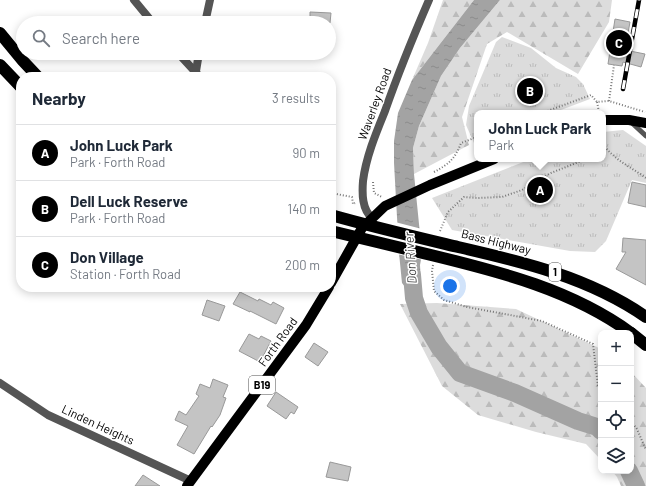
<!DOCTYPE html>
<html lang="en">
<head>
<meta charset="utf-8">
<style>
	body { margin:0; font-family:Barlow,sans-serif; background:#f2f2f3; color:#1f2937 }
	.controls { position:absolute; right:12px; bottom:12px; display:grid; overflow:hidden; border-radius:8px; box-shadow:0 2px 10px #0003 }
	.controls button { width:36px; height:36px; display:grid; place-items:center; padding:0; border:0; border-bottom:1px solid #e0e1e3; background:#fff; color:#1f2937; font:20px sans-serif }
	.you { position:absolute; left:450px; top:286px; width:14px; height:14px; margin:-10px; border:3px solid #fff; border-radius:50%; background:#1a73e8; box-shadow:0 0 0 6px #1a73e833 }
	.badge { display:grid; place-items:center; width:26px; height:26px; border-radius:50%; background:#000; color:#fff; font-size:13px; font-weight:700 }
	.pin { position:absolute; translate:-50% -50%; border:2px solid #fff; box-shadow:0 1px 4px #0006 }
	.popup { position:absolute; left:474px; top:110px; width:132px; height:52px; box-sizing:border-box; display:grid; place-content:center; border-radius:8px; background:#fff; filter:drop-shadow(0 1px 3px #0005); font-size:13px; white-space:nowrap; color:#747a83 }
	.popup b { font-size:15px; color:#1f2937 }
	.popup::after { content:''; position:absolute; left:50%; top:100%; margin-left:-8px; border:8px solid transparent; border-top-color:#fff }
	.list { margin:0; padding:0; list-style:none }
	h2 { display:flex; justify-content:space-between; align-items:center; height:52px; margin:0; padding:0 16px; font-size:17px }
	h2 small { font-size:13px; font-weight:400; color:#747a83 }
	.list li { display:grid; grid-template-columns:26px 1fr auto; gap:12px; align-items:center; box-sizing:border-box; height:56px; padding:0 16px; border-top:1px solid #e0e1e3 }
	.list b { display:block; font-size:15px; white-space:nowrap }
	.list p { margin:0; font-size:13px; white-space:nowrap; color:#747a83 }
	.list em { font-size:13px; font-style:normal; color:#747a83 }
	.icon { flex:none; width:22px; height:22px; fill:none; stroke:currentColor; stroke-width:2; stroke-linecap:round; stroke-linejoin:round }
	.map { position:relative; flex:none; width:646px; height:486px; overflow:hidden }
	.search { position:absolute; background:#fff; box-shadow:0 2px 10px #0003; left:16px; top:16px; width:320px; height:44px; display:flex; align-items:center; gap:10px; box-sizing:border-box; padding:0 14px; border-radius:22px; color:#747a83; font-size:15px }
	.panel { position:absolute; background:#fff; box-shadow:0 2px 10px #0003; left:16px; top:72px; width:320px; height:220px; border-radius:16px }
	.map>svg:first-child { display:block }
	.forest { fill:url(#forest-firs) }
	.park { fill:url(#park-tufts) }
	.water { fill:url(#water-ripples) }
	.pier { fill:#fff }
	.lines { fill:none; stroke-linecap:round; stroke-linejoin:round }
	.river { stroke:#a3a3a3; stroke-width:18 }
	.building { fill:#c4c4c4; stroke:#999 }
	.path { stroke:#777; stroke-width:2; stroke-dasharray:1 2; stroke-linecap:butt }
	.service { stroke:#555; stroke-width:5 }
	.minor { stroke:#555; stroke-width:8 }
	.primary { stroke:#000; stroke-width:10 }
	.motorway { stroke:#000; stroke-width:12 }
	.rail-casing { stroke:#000; stroke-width:4.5 }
	.rail { stroke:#fff; stroke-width:3; stroke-dasharray:9; stroke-linecap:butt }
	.labels { text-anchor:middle; stroke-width:3; stroke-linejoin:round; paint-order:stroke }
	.shield { fill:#fff; stroke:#4c4c4c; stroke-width:1 }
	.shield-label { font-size:11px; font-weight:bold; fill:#000 }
	.street-label { font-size:12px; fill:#000; stroke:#fff }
	.water-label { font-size:13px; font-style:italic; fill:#444; stroke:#fff }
</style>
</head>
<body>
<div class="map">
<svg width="646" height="486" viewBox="0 0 646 486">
	<defs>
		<pattern id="forest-firs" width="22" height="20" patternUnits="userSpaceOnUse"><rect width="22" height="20" fill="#dcdcdc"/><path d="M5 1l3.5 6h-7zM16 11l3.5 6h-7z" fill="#bbb"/></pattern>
		<pattern id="park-tufts" width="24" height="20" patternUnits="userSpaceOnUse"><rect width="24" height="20" fill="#dcdcdc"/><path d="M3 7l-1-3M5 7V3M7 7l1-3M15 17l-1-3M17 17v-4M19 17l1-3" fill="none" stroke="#bbb"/></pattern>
		<pattern id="water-ripples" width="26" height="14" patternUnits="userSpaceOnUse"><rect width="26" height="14" fill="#a3a3a3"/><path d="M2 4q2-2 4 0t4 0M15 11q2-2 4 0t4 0" fill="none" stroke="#8b8b8b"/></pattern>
	</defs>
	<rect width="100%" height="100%" fill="#fff"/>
	<!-- forest -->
	<g class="forest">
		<path d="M 443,0 L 474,0 L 412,80 L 428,43 Z"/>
		<path d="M 500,0 L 612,0 L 609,22 L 578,74 L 507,32 L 487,44 L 462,117 L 469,145 L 414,174 L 413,148 L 419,126 L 441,76 L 460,48 Z"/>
		<path d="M 437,303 L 516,309 L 601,349 L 601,460 L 586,444 L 536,432 L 478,415 L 442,386 L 400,304 Z"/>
		<path d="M 631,372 L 646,388 L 646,486 L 621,486 L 617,477 L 612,471 L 631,471 Z"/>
	</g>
	<!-- park -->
	<g class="park">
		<path d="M 502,37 L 531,48 L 556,68 L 576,77 L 583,84 L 590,99 L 553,113 L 477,113 L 477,142 L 474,143 L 466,125 L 469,106 L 496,42 Z"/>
		<path d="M 623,130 L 646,146 L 646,183 L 632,180 L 606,241 L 595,252 L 570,251 L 452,230 L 432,198 L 531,159 L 603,159 L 603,132 Z"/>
	</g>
	<!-- water -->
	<path class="water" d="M 474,0 L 500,0 L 460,48 L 441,76 L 419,126 L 413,148 L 414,174 L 422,254 L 420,265 L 421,285 L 414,298 L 402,283 L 399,253 L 394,163 L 394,141 L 398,113 L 412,80 Z"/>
	<!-- pier -->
	<path class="pier" d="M 395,222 L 422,229 L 423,260 L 397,254 Z"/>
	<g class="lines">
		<!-- river -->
		<g class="river">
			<path d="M 412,275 L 414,298 L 419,313 L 439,347 L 460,373 L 515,393 L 578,421 L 597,427 L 601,431"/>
			<path d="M 629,471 L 636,486"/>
		</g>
	</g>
	<!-- building -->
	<g class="building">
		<path d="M 310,12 L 331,13 L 330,23 L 310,23 Z"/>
		<path d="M 615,19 L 630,22 L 625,50 L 645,54 L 641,67 L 623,62 L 622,66 L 608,64 Z"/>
		<path d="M 632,182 L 646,185 L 646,207 L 628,203 Z"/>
		<path d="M 623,238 L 646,240 L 646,285 L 616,269 L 626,252 L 622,252 Z"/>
		<path d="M 240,292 L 258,301 L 259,299 L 271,305 L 273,302 L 284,308 L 276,324 L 250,311 L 250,312 L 233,304 Z"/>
		<path d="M 207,300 L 225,306 L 219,321 L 202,315 Z"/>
		<path d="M 249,334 L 259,339 L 261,336 L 271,341 L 260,362 L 239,351 Z"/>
		<path d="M 314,343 L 328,352 L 318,366 L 305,357 Z"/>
		<path d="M 213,379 L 228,385 L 223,397 L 226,398 L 220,415 L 212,427 L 211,426 L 194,454 L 177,445 L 188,426 L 175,420 L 179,411 L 186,415 L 199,396 L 196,394 L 200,384 L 210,388 Z"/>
		<path d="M 276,392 L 298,407 L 294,414 L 291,412 L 286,419 L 267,406 Z"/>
		<path d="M 330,462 L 351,467 L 348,481 L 326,477 Z"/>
		<path d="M 143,475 L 160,486 L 135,486 Z"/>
	</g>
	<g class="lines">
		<!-- path -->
		<g class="path">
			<path d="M 609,101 L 614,65"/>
			<path d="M 597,102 L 599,112"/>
			<path d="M 542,113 L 591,95 L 597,102 L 609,101 L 645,112"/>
			<path d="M 603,131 L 604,137 L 603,144"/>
			<path d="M 603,144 C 614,160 631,167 646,178"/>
			<path d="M 434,172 C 449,164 455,159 461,143 L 477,137"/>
			<path d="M 373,182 L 374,193 L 382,197"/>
			<path d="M 331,193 L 352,197 L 353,204 L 355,203"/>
			<path d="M 440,231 L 448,212 L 464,197 L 478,198 L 502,197 L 522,190 L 551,173 L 586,159"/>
			<path d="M 433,265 L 432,271 L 434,291 L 444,300 L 467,307 L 542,321 L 593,344 L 598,386 L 601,389"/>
			<path d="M 631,421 L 637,429 L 646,450"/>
		</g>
		<!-- service -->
		<path class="service" d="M 632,123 L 646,136"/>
		<!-- minor -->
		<g class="minor">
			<path d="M 134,0 L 153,23"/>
			<path d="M 205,23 L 210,0"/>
			<path d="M 178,53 L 200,77"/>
			<path d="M 196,71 L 199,53"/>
			<path d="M 372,218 C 362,209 362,194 363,181 C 366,157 376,133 385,111 C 398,74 413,37 429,0"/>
			<path d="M 0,383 L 48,415 L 191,481"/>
		</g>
		<!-- primary -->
		<g class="primary">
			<path d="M 603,120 L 629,120 L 646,123"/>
			<path d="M 331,283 L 362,228 L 385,206 L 430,185 L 494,159"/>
			<path d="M 187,486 L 306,325 L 329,287"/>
		</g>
		<!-- motorway -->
		<g class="motorway">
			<path d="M 0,33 L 23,61 L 38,77"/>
			<path d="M 0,65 L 21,87"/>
			<path d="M 331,215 C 373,227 416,237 458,247 C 524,262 590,278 646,317"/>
			<path d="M 331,231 C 364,239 398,247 431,255 C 501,272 572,290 631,333"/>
			<path d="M 631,333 L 646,345"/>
		</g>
		<!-- rail casing -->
		<g class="rail-casing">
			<path id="rail" d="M 623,89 L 639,0"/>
		</g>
		<!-- rail -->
		<use href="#rail" class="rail"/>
	</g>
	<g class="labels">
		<!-- shield labels -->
		<g class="shield">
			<rect x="549" y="263" width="12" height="18" rx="3"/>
			<rect x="249" y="376" width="26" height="18" rx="3"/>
		</g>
		<g class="shield-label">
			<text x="555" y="276">1</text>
			<text x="262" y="389">B19</text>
		</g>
		<!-- street labels -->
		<g class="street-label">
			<text transform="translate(375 104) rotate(-70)" y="4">Waverley Road</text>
			<text transform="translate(496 242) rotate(14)" y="4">Bass Highway</text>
			<text transform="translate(278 342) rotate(-54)" y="4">Forth Road</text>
			<text transform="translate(98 425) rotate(25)" y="4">Linden Heights</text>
		</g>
		<!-- water labels -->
		<g class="water-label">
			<text transform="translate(410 258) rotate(-94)" y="5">Don River</text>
		</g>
	</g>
</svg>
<div class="controls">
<button>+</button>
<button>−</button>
<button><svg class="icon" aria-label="locate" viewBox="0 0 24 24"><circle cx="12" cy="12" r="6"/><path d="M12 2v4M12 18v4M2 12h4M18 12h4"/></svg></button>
<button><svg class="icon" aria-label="layers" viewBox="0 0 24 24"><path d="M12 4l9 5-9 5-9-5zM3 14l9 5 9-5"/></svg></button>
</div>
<div class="you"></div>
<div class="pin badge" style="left:540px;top:190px">A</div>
<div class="popup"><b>John Luck Park</b>Park</div>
<div class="pin badge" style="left:530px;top:91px">B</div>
<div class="pin badge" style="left:619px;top:43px">C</div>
<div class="search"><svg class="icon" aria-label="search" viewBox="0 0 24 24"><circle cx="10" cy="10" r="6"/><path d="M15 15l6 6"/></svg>Search here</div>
<section class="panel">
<h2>Nearby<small>3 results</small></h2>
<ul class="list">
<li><span class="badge">A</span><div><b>John Luck Park</b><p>Park · Forth Road</p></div><em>90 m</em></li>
<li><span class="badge">B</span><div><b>Dell Luck Reserve</b><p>Park · Forth Road</p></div><em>140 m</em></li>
<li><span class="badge">C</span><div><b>Don Village</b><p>Station · Forth Road</p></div><em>200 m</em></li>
</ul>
</section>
</div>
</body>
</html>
